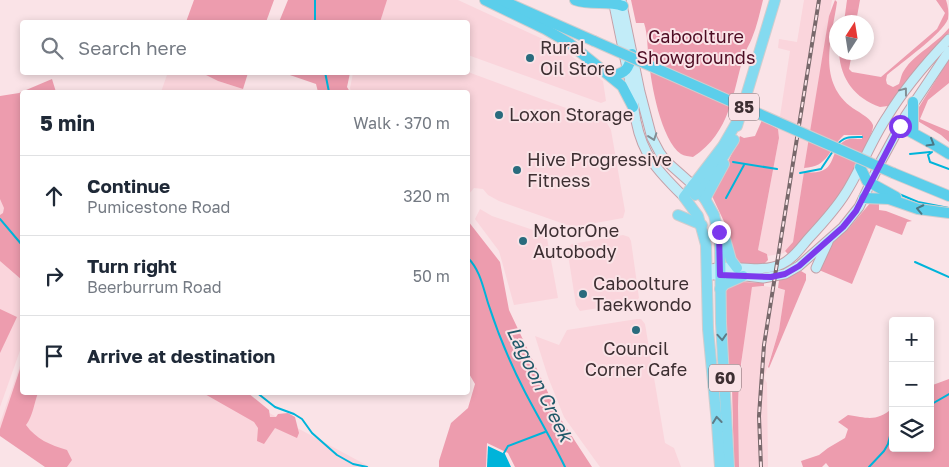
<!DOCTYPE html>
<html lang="en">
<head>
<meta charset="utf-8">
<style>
	body { margin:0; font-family:"Golos Text",sans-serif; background:#f6f6f7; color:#1f2937 }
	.controls { position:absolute; right:15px; bottom:15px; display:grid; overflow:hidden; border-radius:5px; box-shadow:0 2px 8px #0003 }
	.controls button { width:45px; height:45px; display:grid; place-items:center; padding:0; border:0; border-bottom:1px solid #e0e1e3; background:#fff; color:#1f2937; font:25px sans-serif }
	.compass { position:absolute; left:829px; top:15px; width:45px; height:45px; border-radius:50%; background:#fff; box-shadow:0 2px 8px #0003; rotate:12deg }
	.stop { position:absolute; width:15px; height:15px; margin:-11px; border:4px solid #7c3aed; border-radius:50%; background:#fff }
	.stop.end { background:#7c3aed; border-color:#fff; box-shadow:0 1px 5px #0008 }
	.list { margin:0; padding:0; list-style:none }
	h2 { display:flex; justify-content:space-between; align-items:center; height:65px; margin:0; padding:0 20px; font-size:21px }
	h2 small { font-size:16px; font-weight:400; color:#747a83 }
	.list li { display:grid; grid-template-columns:32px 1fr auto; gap:15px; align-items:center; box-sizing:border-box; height:80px; padding:0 20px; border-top:1px solid #e0e1e3 }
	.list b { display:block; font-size:19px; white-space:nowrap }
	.list p { margin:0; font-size:16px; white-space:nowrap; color:#747a83 }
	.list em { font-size:16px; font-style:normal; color:#747a83 }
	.icon { flex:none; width:28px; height:28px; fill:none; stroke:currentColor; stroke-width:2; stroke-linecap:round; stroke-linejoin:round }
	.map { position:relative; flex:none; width:949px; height:467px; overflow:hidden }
	.search { position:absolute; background:#fff; box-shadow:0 2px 8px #0003; left:20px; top:20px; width:450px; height:55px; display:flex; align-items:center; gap:12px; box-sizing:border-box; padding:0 18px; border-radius:5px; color:#747a83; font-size:19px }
	.panel { position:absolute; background:#fff; box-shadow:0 2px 8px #0003; left:20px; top:90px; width:450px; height:305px; border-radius:5px }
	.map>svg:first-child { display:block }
	.built { fill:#fad5dc }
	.green { fill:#ed9cae }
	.water { fill:#00b4da }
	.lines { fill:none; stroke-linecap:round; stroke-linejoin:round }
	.stream { stroke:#00b4da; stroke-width:2 }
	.secondary-casing { stroke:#c4a0a8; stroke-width:11 }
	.primary-casing { stroke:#d0cdce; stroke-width:12 }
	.trunk-casing { stroke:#d0cdce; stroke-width:12 }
	.secondary { stroke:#c2ecf8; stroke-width:9 }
	.primary { stroke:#84daf0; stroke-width:10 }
	.trunk { stroke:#5bceeb; stroke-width:10 }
	.rail-casing { stroke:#78686b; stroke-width:4 }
	.rail { stroke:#fae3e7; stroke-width:2; stroke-dasharray:5.5; stroke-linecap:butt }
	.trunk-bridge-casing { stroke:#d0cdce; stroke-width:12; stroke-linecap:butt }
	.trunk-bridge { stroke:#5bceeb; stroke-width:10 }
	.oneway { stroke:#808e95 }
	.oneway2 { stroke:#4a7785 }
	.oneway3 { stroke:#5d7c88 }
	.route { stroke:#7c3aed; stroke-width:6 }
	.poi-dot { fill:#296b7d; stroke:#fae3e7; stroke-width:2 }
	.labels { text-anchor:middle; stroke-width:4; stroke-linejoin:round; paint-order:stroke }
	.shield { fill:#fae3e7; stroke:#766568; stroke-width:1 }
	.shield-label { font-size:16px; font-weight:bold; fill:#3d2f32 }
	.park-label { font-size:18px; fill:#4d0c23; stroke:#fae3e7 }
	.poi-label { font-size:18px; fill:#3d2f32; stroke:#fae3e7; text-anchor:start }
	.water-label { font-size:19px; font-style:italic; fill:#205969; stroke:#fae3e7 }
</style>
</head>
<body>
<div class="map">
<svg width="949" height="467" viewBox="0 0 949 467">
	<rect width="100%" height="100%" fill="#fae3e7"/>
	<!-- built -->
	<g class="built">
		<path d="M 382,0 L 458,0 L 560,47 L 603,81 L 606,101 L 601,103 L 468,55 L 468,22 L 365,22 Z"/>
		<path d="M 804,0 L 832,0 L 793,242 L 784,253 L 768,256 L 767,254 L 758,250 L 779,138 L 778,129 L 790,51 L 778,48 L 779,39 L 797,42 Z"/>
		<path d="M 168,72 L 202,73 L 218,81 L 243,89 L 241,92 L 161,92 Z"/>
		<path d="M 468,72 L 607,123 L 611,130 L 625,211 L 623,218 L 579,226 L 567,225 L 499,201 L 488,195 L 483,189 L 474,188 L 468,195 L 468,92 L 351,92 L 350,88 L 353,73 Z"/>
		<path d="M 0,175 L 22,182 L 22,345 L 0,407 Z"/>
		<path d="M 480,209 L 492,216 L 542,233 L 547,238 L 558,298 L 514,305 L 499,251 L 475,219 Z"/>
		<path d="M 623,235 L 629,237 L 631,241 L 639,298 L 635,302 L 580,311 L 576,305 L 567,248 L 572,244 Z"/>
		<path d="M 764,286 L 785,290 L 779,330 L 764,378 L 767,383 L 768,467 L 739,467 L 738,407 L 744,335 L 752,287 L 762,287 Z"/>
		<path d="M 637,319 L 641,319 L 645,324 L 665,443 L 674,448 L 681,467 L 600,467 L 564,417 L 548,377 L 535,336 L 559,345 L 567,330 Z"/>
		<path d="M 22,360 L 22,392 L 232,393 L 370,467 L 52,467 L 0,432 L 0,423 Z"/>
	</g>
	<!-- green -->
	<g class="green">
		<path d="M 194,0 L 274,0 L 266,22 L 186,22 Z"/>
		<path d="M 288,0 L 387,0 L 380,22 L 279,22 Z"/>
		<path d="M 631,0 L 763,0 C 760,12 757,26 752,38 C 750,44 746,49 744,55 C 732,94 731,132 693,157 C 689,156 684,156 681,154 C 661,140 651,84 649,61 C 647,48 648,35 644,23 L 636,23 Z"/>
		<path d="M 835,0 L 837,2 C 832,37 817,79 850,106 C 856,111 870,117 873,125 C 875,135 839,196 832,206 C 824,216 814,225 806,234 C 800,241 795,248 788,254 L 785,251 L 793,242 L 804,172 C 841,176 826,151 846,140 C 850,138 857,139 862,139 L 862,135 L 844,135 C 828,149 829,167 804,168 L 829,16 Z"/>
		<path d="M 847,0 L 860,0 L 856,22 L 844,22 Z"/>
		<path d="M 936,0 L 946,0 C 948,6 949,12 948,19 C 942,34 901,63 887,75 L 886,80 L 887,84 L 893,87 L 899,84 C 901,79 901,74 905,69 C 914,55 937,43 949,28 L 949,33 L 907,80 L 888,106 L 880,107 C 855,98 841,80 839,53 L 852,53 L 849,69 L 852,72 L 881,77 L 937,29 L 945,13 Z"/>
		<path d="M 949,59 L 949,83 L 928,100 L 920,119 L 949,131 L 949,142 L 941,135 L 916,120 L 919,107 Z"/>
		<path d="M 202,73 L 248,73 L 243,89 L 218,81 Z"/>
		<path d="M 284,73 L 350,73 L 347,87 L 350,92 L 318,92 L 316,84 Z"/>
		<path d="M 52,79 L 56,92 L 22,92 L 22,280 L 0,261 L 0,215 L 3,213 L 4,208 L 0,199 L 0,96 L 19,93 Z"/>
		<path d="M 762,120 L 778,129 L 779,138 L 758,250 L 767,254 L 768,260 L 764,264 L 742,264 L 737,261 L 732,250 L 727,228 L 712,196 L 740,136 L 744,138 L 755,136 Z"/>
		<path d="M 871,202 L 879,202 L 879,210 L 886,211 L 912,221 L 907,222 L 902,235 L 876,225 L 852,284 L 819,270 L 828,249 L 835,241 L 849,228 Z"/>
		<path d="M 468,221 L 500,262 L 509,310 L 560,418 L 592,467 L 515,467 L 508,453 L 487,443 L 486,467 L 439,467 L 439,461 L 451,423 L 468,408 L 475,384 L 468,372 Z"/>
		<path d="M 801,271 L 806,274 L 806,280 L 769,368 L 768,367 L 779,330 L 785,290 L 778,288 L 779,280 Z"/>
		<path d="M 742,282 L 764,283 L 764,286 L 752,287 L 740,371 L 732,370 L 731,378 L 739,379 L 738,407 L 739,467 L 734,467 L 732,387 L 731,385 L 725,325 L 725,290 L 727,288 Z"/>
		<path d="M 0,309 L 17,317 L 0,353 Z"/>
		<path d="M 22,363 L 22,392 L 38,393 C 34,403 33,416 26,425 C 36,439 50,445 67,450 L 72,460 L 67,467 L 45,467 L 0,436 L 0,429 Z"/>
		<path d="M 949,379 L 949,467 L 829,467 L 826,463 L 822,467 L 803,467 L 801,461 L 819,455 L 828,448 L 845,438 L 848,429 L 838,422 L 848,415 C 868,418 876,422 893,408 L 893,448 L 930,448 L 930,386 Z"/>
		<path d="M 203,393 L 248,393 L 269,410 L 270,417 L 276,417 L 278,414 L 288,413 L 295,417 L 299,433 L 297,438 L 275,428 L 264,444 L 257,441 L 258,428 L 254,422 Z"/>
	</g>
	<!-- water -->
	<path class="water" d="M 488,446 L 505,454 L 511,467 L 487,467 Z"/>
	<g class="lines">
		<!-- stream -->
		<g class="stream">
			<path d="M 315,22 L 315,0"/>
			<path d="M 325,72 L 329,92"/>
			<path d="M 837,145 C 844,136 851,137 862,137"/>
			<path d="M 932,152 L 928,155 L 930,162 L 949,169"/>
			<path d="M 910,154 L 930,152"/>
			<path d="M 733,162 L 777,169"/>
			<path d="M 800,173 L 821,169 L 833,151"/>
			<path d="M 899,194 L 918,202 L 949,208"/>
			<path d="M 726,198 L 744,165"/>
			<path d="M 0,219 L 22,245"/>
			<path d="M 468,258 C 480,270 483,287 488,303 C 498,334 510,363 525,392 C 538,417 553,442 565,467"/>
			<path d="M 915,262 L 949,277"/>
			<path d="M 256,392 L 275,407 L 294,414 L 302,419 L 312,433 L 337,455 L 353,464 L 367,467"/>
			<path d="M 930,405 L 949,394"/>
			<path d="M 504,453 L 508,446 L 545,432"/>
			<path d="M 869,467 L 884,451 L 888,444 L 893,424"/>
		</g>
		<!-- secondary casing -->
		<g class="secondary-casing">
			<g id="secondary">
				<path d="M 613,0 L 634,102 C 633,108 635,115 636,121 C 643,157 660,173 684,197"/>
				<path d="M 621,0 L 640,92 L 652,138 L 660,153 L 666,161 L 693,185"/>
				<path d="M 816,268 L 828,242"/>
				<path d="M 707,270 C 731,262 757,275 782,264 C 793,259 801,247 809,238 C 822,224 835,210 845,194 C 861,169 871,141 887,117 C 904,89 926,63 949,39"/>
				<path d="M 707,275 L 737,275 L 763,278 L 785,274 L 799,266 L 843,227 L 859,207 L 881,161 L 906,115 L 949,51"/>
			</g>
		</g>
		<!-- primary casing -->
		<g class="primary-casing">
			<g id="primary">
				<path d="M 737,126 L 775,0"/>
				<path d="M 693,185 L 705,199 L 714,215 L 720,240 L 721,323 L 729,467"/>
				<path d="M 695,195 L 719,163 L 734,140"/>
				<path d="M 705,199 L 724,164"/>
				<path d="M 678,215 L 702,225"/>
				<path d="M 724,235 L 731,260 L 737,268"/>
				<path d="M 720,289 L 725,284 L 743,276"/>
				<path d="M 720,467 L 717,424 L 708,329 L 706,245 L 698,216 L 684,197 L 723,146 L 738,120"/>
			</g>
		</g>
		<!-- trunk casing -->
		<g class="trunk-casing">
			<g id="trunk">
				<path d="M 485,0 L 545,29 L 569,43 L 622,86 L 633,107"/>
				<path d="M 501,0 L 594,41"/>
				<path d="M 575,0 C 591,6 608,0 623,6"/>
				<path d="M 611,76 C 626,73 629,69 632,54"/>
				<path d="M 900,126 L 931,143 L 949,154"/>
				<path d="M 913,133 L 913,102"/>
				<path d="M 860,167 L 867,181 L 896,197"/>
				<path d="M 893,173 L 949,196"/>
				<path d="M 864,198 L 889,199 L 918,209 L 949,213"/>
			</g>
		</g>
		<!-- secondary -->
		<use href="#secondary" class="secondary"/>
		<!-- primary -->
		<use href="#primary" class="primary"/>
		<!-- trunk -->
		<use href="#trunk" class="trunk"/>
		<!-- rail casing -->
		<g class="rail-casing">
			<path id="rail" d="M 761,467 L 759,416 L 764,345 L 819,0"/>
		</g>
		<!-- rail -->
		<use href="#rail" class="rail"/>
		<!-- trunk-bridge casing -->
		<g class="trunk-bridge-casing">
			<path id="trunk-bridge" d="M 594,41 L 893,173"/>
		</g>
		<!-- trunk-bridge -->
		<use href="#trunk-bridge" class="trunk-bridge"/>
	</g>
	<!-- one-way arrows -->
	<defs><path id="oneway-chevron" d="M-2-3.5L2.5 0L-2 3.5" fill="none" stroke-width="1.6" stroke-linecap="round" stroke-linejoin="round" transform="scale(1.25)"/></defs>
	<g class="oneway">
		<use href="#oneway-chevron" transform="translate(904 91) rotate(-53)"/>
		<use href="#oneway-chevron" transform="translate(653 137) rotate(71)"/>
	</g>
	<g class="oneway2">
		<use href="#oneway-chevron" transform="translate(931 143) rotate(30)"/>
		<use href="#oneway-chevron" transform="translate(920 209) rotate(-168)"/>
	</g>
	<g class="oneway3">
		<use href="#oneway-chevron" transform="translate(722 337) rotate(86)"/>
		<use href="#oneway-chevron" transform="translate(717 420) rotate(-96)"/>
	</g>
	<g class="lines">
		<!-- route -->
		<path class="route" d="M 719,232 L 720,275 L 771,277 L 785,274 L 799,266 L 843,227 L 856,211 L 900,126"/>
	</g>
	<!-- markers -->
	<g class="poi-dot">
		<circle cx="530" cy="58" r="5"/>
		<circle cx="499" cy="115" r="5"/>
		<circle cx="517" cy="170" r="5"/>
		<circle cx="523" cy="241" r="5"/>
		<circle cx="583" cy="294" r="5"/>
		<circle cx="636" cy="330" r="5"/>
	</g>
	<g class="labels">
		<!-- shield labels -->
		<g class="shield">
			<rect x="729" y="93.5" width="30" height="27" rx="4"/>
			<rect x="709" y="364.5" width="32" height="27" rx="4"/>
		</g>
		<g class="shield-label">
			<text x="744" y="113">85</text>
			<text x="725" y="384">60</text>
		</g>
		<!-- park labels -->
		<g class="park-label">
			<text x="696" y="43">Caboolture<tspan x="696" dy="21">Showgrounds</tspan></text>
		</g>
		<!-- poi labels -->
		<g class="poi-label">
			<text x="540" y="54">Rural<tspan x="540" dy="21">Oil Store</tspan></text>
			<text x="509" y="121">Loxon Storage</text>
			<text x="527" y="166">Hive Progressive<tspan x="527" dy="21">Fitness</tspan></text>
			<text x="533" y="237">MotorOne<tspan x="533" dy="21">Autobody</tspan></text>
			<text x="593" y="290">Caboolture<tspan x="593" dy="21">Taekwondo</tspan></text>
			<text x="636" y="355" text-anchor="middle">Council<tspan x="636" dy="21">Corner Cafe</tspan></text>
		</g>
		<!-- water labels -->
		<g class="water-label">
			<text transform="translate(540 384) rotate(64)" y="7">Lagoon Creek</text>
		</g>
	</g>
</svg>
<div class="controls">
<button>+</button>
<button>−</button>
<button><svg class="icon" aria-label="layers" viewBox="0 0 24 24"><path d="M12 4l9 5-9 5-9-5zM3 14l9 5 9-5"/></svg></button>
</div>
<svg class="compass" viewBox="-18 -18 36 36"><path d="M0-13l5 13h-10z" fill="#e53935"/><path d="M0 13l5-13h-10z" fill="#747a83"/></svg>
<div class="stop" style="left:900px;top:126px"></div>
<div class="stop end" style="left:719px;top:232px"></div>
<div class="search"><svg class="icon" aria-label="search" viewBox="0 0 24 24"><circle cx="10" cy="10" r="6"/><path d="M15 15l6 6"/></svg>Search here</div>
<section class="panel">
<h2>5 min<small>Walk · 370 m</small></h2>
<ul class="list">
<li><svg class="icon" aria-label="ahead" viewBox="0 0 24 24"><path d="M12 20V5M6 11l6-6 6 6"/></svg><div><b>Continue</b><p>Pumicestone Road</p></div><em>320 m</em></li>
<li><svg class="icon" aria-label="right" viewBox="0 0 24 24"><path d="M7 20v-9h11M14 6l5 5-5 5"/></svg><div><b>Turn right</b><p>Beerburrum Road</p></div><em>50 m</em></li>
<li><svg class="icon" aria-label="arrive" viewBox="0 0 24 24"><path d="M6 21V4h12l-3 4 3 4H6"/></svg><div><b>Arrive at destination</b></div></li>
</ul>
</section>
</div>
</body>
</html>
